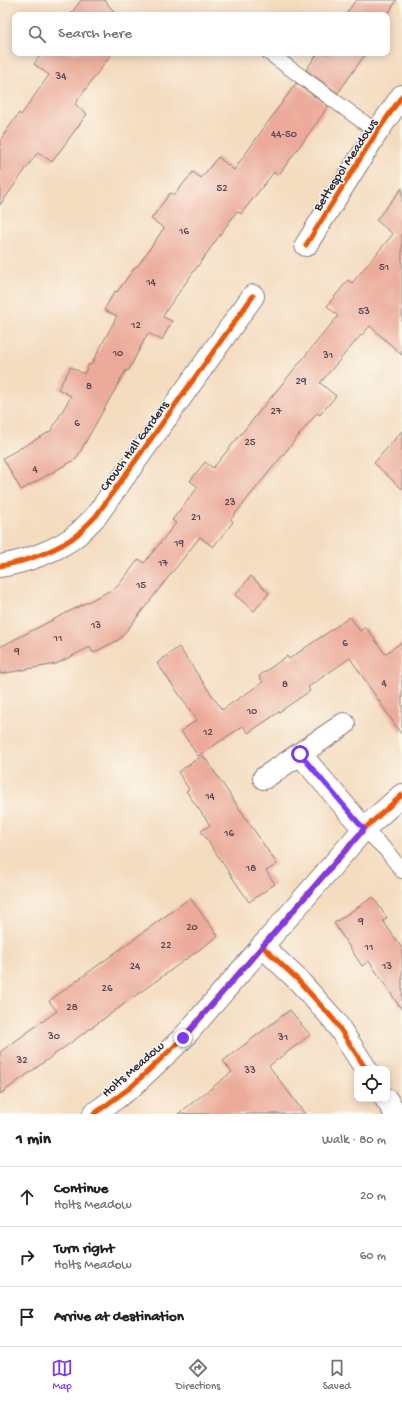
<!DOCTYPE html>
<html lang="en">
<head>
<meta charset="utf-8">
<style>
	body { margin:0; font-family:"Gochi Hand",sans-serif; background:#f2f2f2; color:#202124 }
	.controls { position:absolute; right:12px; bottom:12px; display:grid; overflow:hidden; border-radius:8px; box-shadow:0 2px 10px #0003 }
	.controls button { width:36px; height:36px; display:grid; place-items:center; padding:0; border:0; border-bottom:1px solid #e0e0e0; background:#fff; color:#202124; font:20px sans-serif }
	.stop { position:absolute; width:12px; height:12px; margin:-9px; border:3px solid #7c3aed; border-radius:50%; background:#fff }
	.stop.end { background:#7c3aed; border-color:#fff; box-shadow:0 1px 4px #0008 }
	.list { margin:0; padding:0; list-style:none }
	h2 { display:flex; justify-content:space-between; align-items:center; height:52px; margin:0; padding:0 16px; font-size:17px }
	h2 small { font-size:13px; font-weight:400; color:#757577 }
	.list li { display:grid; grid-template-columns:26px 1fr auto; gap:12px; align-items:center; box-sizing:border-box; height:60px; padding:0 16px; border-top:1px solid #e0e0e0 }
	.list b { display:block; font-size:15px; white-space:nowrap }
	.list p { margin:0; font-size:13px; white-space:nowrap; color:#757577 }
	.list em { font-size:13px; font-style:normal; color:#757577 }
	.icon { flex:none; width:22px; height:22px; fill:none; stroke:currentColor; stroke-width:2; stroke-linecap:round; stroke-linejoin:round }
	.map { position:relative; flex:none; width:402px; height:1114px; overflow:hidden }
	.search { position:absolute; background:#fff; box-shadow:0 2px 10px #0003; left:12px; right:12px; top:12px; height:44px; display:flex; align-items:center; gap:10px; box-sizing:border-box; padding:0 14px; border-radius:8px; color:#757577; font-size:15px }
	.sheet { height:232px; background:#fff }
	nav { display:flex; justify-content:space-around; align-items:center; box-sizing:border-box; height:56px; border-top:1px solid #e0e0e0; background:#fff; font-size:11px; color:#757577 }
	nav a { display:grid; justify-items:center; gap:2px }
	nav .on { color:#7c3aed }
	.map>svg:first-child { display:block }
	.building { fill:#ecab9a }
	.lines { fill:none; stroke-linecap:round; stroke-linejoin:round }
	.service-casing { stroke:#8b7f7d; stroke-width:16 }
	.minor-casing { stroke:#8b7f7d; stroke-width:24 }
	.service { stroke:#fff; stroke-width:14 }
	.minor { stroke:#fff; stroke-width:22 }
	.cycleway-casing { stroke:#fbf7ec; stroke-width:8 }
	.cycleway { stroke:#e8590c; stroke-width:5 }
	.route { stroke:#7c3aed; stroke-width:5 }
	.labels { text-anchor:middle; stroke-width:3; stroke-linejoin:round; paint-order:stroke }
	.number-label { font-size:11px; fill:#544453 }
	.street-label { font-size:13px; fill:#22223b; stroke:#fbf7ec }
</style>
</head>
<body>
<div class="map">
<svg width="402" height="1114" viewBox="0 0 402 1114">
	<rect width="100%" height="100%" fill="#fbf7ec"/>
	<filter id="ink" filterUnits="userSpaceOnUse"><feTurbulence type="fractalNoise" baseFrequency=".025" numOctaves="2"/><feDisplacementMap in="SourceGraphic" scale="8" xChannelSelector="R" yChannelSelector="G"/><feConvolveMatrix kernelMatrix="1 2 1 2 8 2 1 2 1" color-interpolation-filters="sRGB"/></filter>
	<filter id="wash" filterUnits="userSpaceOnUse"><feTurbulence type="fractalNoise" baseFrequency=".012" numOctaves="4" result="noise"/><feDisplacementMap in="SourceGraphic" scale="16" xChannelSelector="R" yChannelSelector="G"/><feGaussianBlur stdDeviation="0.9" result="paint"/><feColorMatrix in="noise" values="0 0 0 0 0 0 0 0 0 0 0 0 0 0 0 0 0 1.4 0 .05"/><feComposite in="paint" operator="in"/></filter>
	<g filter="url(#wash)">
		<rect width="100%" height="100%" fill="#f4dcbf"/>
		<g id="blocks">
			<!-- building -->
			<g class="building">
				<path d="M 81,0 L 105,0 L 116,15 L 70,15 Z"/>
				<path d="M 356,0 L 397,0 L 387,15 L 345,15 Z"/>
				<path d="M 42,53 L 112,53 L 75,104 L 87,114 L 52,162 L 38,152 L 0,205 L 0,140 L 19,113 L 21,115 L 49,75 L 34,64 Z"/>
				<path d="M 318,53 L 366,53 L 338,93 L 306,70 Z"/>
				<path d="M 296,83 L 328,106 L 323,114 L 278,176 L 274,172 L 241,214 L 237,211 L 167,309 L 163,317 L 172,321 L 162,340 L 148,333 L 128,371 L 126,370 L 76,459 L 21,490 L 3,458 L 51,431 L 71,396 L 58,389 L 71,367 L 84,374 L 89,364 L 91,365 L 117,316 L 104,310 L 115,291 L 117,292 L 136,266 L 137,267 L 164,228 L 151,219 L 170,193 L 174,195 L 193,172 L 201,178 L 218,157 L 234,170 Z"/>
				<path d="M 402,188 L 402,355 L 370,326 L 362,335 L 361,335 L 320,383 L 336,396 L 320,415 L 317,413 L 282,456 L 231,519 L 233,522 L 213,547 L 200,537 L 120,639 L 93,653 L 90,647 L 56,664 L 0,674 L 0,647 L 117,587 L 139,559 L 144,563 L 176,523 L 172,520 L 198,487 L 190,481 L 205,462 L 213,468 L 338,316 L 327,306 L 348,280 L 352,283 L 393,234 L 376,220 Z"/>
				<path d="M 402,431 L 402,489 L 374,463 Z"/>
				<path d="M 251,576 L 269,593 L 254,611 L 235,595 Z"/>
				<path d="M 350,617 L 360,631 L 366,627 L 385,654 L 402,642 L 402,735 L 350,658 L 308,687 L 310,691 L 248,733 L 243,726 L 198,756 L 181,731 L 197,720 L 157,663 L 179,647 L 222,710 L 263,682 L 259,676 L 287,656 L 289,659 Z"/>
				<path d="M 203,755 L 277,864 L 266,871 L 275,884 L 249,902 L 201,831 L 210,825 L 186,791 L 189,789 L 178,772 Z"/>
				<path d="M 373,897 L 387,918 L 383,921 L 402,948 L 402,1010 L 369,961 L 362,966 L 334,923 Z"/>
				<path d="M 190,898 L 218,936 L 0,1094 L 0,1052 L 57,1011 L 49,1001 Z"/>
				<path d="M 290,1010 L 310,1035 L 269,1066 L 305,1114 L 178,1114 L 232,1072 L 223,1061 Z"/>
			</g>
		</g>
	</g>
	<g filter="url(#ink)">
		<use href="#blocks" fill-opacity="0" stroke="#8b7f7d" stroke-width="1"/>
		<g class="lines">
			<!-- service casing -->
			<g class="service-casing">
				<g id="service">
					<path d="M 269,53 L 377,132"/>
					<path d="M 364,829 L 386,850 L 402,871"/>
				</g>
			</g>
			<!-- minor casing -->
			<g class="minor-casing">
				<g id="minor">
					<path d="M 306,245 L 377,132 L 402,96"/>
					<path d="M 0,566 C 25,562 59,550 78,534 C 84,528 90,522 96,516 L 253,296"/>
					<path d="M 300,754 L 364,829"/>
					<path d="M 264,778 L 344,724"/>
					<path d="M 262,946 L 298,980 L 334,1020 L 366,1069"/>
					<path d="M 386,1099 L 396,1114"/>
					<path d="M 94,1114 L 131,1087 L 183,1038 L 364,829 L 402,795"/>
				</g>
			</g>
			<!-- service -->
			<use href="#service" class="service"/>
			<!-- minor -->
			<use href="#minor" class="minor"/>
			<!-- cycleway casing -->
			<g class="cycleway-casing">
				<g id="cycleway">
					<path d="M 306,245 L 377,132 L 402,96"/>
					<path d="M 0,566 C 25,562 59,550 78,534 C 84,528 90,522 96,516 L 253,296"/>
					<path d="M 262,946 L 298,980 L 334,1020 L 366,1069"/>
					<path d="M 94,1114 L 131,1087 L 183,1038 L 364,829 L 402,795"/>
				</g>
			</g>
			<!-- cycleway -->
			<use href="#cycleway" class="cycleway"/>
		</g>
	</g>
	<g class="lines" filter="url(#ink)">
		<!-- route -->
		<path class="route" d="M 183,1038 L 364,829 L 300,754"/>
	</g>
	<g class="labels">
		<!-- number labels -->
		<g class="number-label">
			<text x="61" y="79">34</text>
			<text x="284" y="137">44-50</text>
			<text x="222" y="191">52</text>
			<text x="184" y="234">16</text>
			<text x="384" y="270">51</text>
			<text x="151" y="285">14</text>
			<text x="364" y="314">53</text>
			<text x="136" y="328">12</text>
			<text x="118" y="356">10</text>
			<text x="328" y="358">31</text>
			<text x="301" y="384">29</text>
			<text x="89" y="389">8</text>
			<text x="276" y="414">27</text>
			<text x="77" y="426">6</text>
			<text x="250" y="445">25</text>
			<text x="35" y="472">4</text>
			<text x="230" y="505">23</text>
			<text x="196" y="520">21</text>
			<text x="179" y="546">19</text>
			<text x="163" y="566">17</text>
			<text x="141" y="588">15</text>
			<text x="96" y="628">13</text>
			<text x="58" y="641">11</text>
			<text x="345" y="646">6</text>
			<text x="17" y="654">9</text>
			<text x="384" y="686">4</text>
			<text x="285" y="687">8</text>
			<text x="252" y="714">10</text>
			<text x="208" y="735">12</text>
			<text x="210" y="799">14</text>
			<text x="229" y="836">16</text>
			<text x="251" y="871">18</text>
			<text x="361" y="924">9</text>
			<text x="192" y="930">20</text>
			<text x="166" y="948">22</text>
			<text x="369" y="950">11</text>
			<text x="135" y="969">24</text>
			<text x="387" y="969">13</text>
			<text x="107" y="991">26</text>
			<text x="72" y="1010">28</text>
			<text x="54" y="1039">30</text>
			<text x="283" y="1040">31</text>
			<text x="22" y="1063">32</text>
			<text x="250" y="1073">33</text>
		</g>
		<!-- street labels -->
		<g class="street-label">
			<text transform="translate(344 164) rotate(-57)" y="5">Bettespol Meadows</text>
			<text transform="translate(133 445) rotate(-54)" y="5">Crouch Hall Gardens</text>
			<text transform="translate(132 1068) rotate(-41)" y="5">Holts Meadow</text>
		</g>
	</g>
</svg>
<div class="controls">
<button><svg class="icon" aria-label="locate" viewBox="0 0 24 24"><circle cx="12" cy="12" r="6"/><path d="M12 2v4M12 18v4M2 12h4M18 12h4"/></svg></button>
</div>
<div class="stop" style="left:300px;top:754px"></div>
<div class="stop end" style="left:183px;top:1038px"></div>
<div class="search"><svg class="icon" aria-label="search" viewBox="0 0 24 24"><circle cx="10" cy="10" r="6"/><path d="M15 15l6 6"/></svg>Search here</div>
</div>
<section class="sheet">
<h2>1 min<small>Walk · 80 m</small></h2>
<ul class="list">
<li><svg class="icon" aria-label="ahead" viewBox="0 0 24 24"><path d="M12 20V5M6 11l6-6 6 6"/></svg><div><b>Continue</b><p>Holts Meadow</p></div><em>20 m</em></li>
<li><svg class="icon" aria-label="right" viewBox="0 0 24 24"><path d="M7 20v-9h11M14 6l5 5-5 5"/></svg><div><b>Turn right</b><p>Holts Meadow</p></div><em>60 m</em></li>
<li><svg class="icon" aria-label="arrive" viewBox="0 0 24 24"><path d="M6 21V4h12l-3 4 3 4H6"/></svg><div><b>Arrive at destination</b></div></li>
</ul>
</section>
<nav>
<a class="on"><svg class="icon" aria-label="map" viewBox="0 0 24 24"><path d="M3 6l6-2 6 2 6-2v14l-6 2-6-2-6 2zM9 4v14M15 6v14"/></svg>Map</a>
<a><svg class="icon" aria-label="directions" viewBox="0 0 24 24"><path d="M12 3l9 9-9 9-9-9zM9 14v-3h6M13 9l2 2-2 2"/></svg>Directions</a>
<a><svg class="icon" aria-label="saved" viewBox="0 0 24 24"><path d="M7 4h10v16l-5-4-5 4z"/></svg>Saved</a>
</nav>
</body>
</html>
